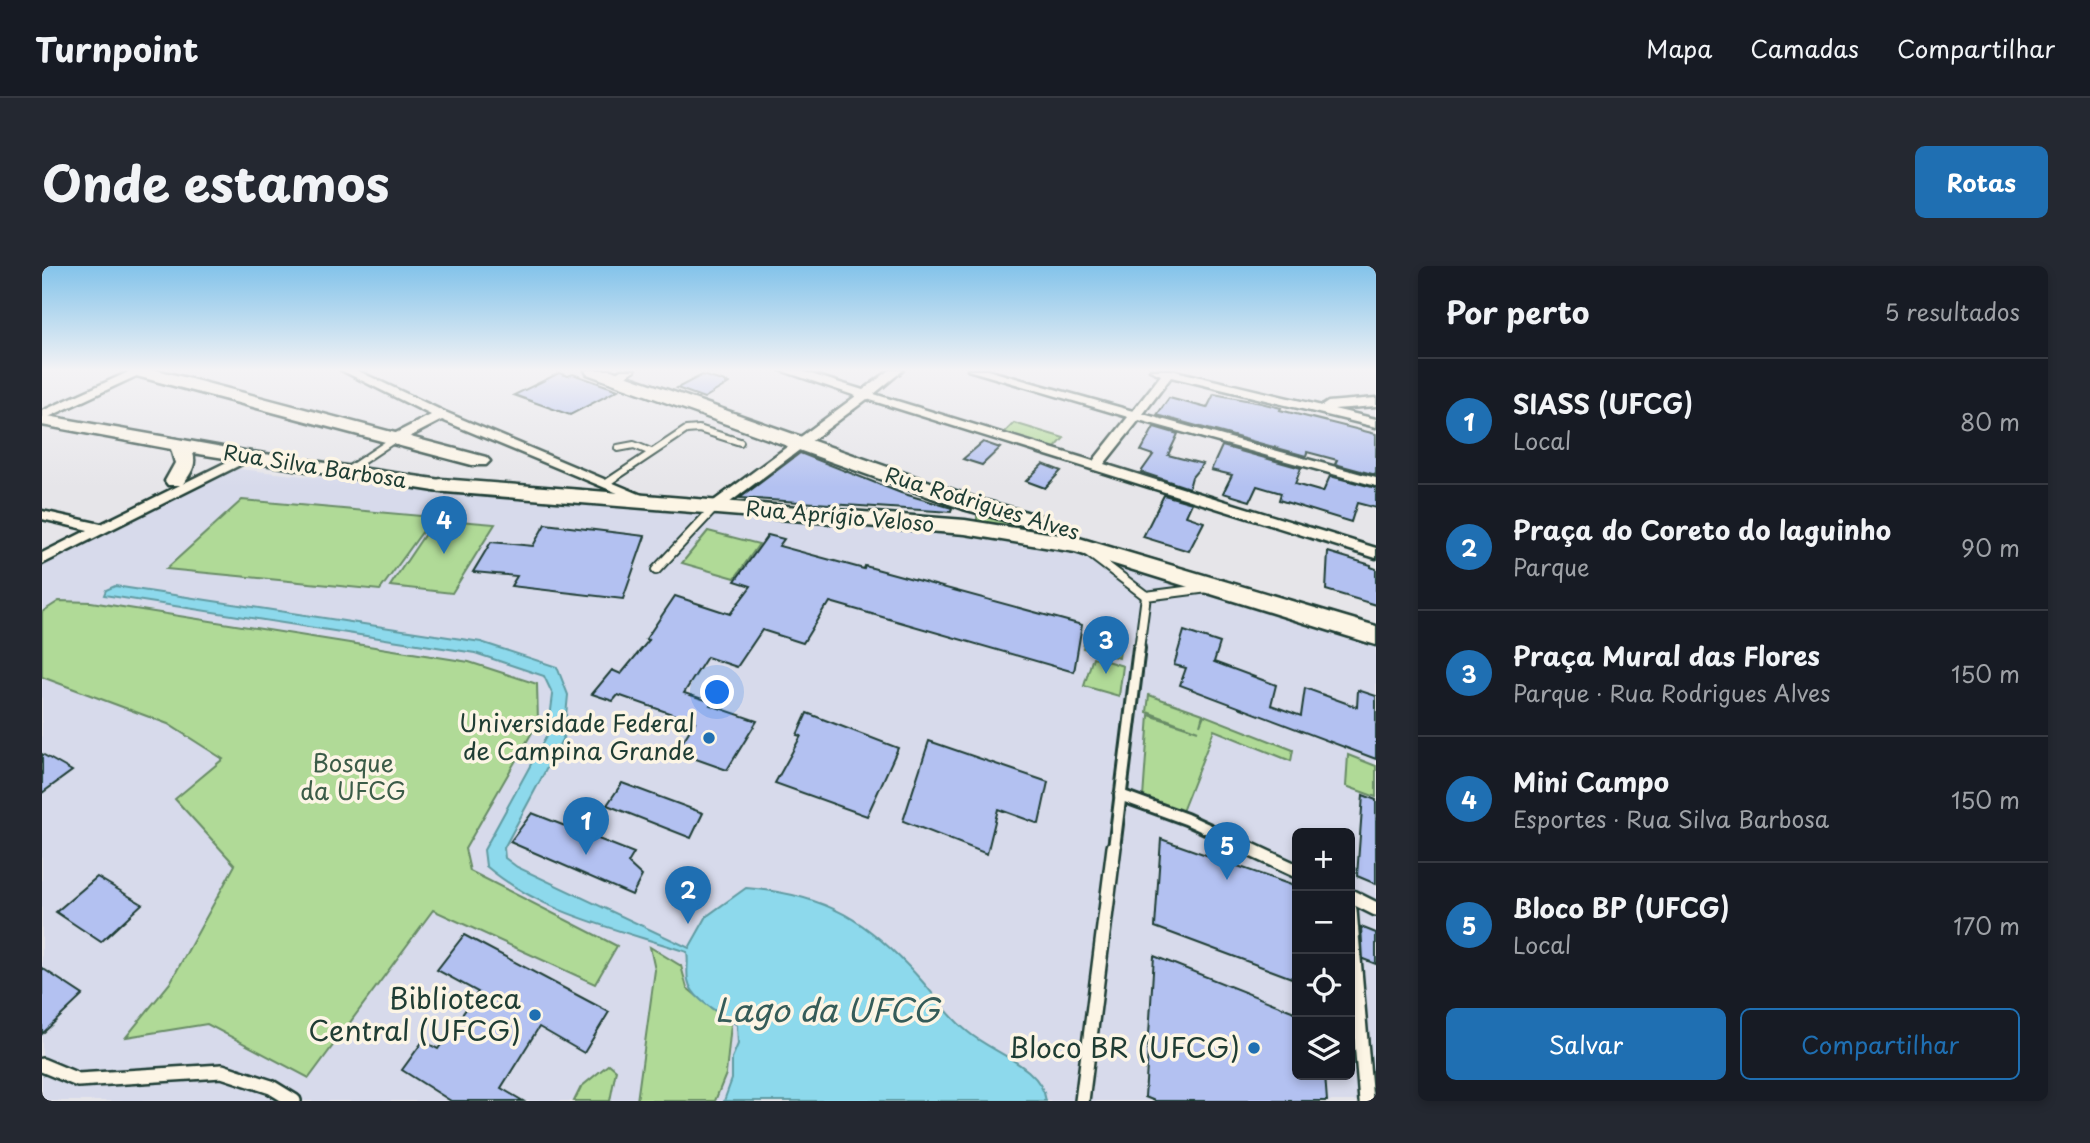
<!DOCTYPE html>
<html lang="pt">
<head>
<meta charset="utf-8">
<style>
	body { margin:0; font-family:"Playpen Sans",sans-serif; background:#242831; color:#f1f3f6 }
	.controls { position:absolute; right:21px; bottom:21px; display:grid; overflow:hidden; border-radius:10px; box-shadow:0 4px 10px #0003 }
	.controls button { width:63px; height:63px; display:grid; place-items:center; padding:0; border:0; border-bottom:2px solid #363941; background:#171b24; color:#f1f3f6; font:35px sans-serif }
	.you { position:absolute; left:676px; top:427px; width:24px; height:24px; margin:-18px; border:5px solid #fff; border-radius:50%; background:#1a73e8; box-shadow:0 0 0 10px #1a73e833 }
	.badge { display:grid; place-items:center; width:46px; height:46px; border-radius:50%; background:#1f6fb2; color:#fff; font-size:23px; font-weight:700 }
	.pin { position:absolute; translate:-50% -58px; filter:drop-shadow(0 2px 4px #0008) }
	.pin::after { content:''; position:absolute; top:37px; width:24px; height:21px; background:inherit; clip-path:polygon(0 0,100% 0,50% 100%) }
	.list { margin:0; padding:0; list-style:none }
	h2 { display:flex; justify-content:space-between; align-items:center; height:91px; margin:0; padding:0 28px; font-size:30px }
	h2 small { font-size:23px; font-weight:400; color:#9ea1a6 }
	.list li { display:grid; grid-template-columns:46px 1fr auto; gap:21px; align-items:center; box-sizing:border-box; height:126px; padding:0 28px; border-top:2px solid #363941 }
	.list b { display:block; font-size:26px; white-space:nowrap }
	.list p { margin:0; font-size:23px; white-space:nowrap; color:#9ea1a6 }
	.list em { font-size:23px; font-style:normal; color:#9ea1a6 }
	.actions { display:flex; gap:14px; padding:21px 28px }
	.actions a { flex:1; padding:16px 0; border:2px solid #1f6fb2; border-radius:10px; text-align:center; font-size:24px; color:#1f6fb2 }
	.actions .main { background:#1f6fb2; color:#fff }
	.icon { flex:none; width:38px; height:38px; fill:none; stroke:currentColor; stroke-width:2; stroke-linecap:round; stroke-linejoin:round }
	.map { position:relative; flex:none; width:1334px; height:835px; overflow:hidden; border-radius:10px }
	header { display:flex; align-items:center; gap:42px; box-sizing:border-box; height:98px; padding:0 35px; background:#171b24; border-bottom:2px solid #363941 }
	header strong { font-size:33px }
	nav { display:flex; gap:38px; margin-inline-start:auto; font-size:24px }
	.intro { display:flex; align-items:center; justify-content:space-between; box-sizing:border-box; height:168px; padding:0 42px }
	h1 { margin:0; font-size:49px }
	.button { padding:18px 32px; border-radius:10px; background:#1f6fb2; color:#fff; font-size:24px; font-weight:700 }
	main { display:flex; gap:42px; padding:0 42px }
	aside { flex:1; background:#171b24; border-radius:10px; box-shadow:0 4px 10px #0003 }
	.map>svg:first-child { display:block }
	.built { fill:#d7daeb; fill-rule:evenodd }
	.green { fill:#b0da97; stroke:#688c66; stroke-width:2 }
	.water { fill:#8dd9ec; stroke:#619ba2; stroke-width:2 }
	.building { fill:#b3c1f1; stroke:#1f3d34; stroke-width:2 }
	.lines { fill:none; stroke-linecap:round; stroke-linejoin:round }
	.lane-far3-casing { stroke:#1f3d34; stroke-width:10 }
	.lane-far2-casing { stroke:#1f3d34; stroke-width:12 }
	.lane-far1-casing { stroke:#1f3d34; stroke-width:16 }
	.lane-casing { stroke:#1f3d34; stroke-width:18 }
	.street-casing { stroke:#1f3d34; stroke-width:5 }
	.secondary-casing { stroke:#1f3d34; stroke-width:5 }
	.primary-casing { stroke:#1f3d34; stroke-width:5 }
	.lane-far3 { stroke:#fcf5e5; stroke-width:6 }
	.lane-far2 { stroke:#fcf5e5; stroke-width:8 }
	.lane-far1 { stroke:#fcf5e5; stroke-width:10 }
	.lane { stroke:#fcf5e5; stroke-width:13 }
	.street { fill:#fcf5e5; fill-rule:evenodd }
	.secondary { fill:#fcf5e5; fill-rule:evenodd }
	.primary { fill:#fcf5e5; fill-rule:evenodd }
	.poi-dot { fill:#1f6fb2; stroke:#fcf5e5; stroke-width:2.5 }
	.labels { text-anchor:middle; stroke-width:7; stroke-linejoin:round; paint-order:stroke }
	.far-street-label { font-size:21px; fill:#1f3d34; stroke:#fcf5e5 }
	.poi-label { font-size:24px; fill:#1f3d34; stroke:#fcf5e5; text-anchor:end }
	.park-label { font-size:24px; fill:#3c5c48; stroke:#fcf5e5 }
	.near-poi-label { font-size:28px; fill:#1f3d34; stroke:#fcf5e5; text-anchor:end }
	.near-water-label { font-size:32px; font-style:italic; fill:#355c59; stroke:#fcf5e5 }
</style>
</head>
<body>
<header>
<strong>Turnpoint</strong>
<nav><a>Mapa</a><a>Camadas</a><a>Compartilhar</a></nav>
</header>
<div class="intro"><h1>Onde estamos</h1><a class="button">Rotas</a></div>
<main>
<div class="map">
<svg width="1334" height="835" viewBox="0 0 1334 835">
	<rect width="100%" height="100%" fill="#e6e5e9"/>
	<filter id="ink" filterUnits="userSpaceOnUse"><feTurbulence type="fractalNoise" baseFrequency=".0143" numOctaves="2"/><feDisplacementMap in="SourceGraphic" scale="14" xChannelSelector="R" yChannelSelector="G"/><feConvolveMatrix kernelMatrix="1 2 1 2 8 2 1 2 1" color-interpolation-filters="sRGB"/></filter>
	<g filter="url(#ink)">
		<!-- built -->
		<path class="built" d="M 198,203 L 486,234 L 877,263 L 978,276 L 1037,285 L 1334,376 L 1334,835 L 0,835 L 0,300 L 183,205 ZM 1255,567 L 1308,567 L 1308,809 L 1255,809 Z"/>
		<!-- green -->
		<g class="green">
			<path d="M 972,157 L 1022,172 L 1012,183 L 961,168 Z"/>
			<path d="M 200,234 L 391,251 L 338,324 L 124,303 Z"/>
			<path d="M 935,243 L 997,259 L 1334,359 L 1334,368 L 1212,329 L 935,261 Z"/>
			<path d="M 393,253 L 453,258 L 410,327 L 348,320 Z"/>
			<path d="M 666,265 L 717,278 L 693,312 L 640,297 Z"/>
			<path d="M 17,335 L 49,336 L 427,396 L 495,418 L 496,456 L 423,583 L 428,605 L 575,680 L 553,718 L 391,644 L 267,812 L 165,758 L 84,771 L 128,717 L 193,599 L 133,533 L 181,493 L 126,458 L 0,411 L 0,346 Z"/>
			<path d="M 1046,360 L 1080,369 L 1077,392 L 1041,382 Z"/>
			<path d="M 1051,391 L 1081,400 L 1077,430 L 1042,420 Z"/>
			<path d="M 1107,429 L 1161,448 L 1158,459 L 1162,449 L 1251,484 L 1249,495 L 1172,464 L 1139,548 L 1101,532 L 1107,449 L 1156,465 L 1105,446 Z"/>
			<path d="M 1306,489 L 1334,500 L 1334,531 L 1304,520 Z"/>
			<path d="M 608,681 L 639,700 L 645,722 L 689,758 L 684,808 L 673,835 L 595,835 L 613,704 Z"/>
			<path d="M 567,798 L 574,804 L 568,835 L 532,835 L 539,821 Z"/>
		</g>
		<!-- water -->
		<path class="water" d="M 73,320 L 439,376 L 515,401 L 526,429 L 522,470 L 462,582 L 463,592 L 475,601 L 647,682 L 665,650 L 704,622 C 784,628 827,655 879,714 C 894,731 908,752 926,766 C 950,787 999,799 1004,835 L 682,835 L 690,813 L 690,792 L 696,778 L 695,759 C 679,747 650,735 646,714 C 644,705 647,696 645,686 C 576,663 500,648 444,600 L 442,584 L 506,467 L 511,429 L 502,410 L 433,387 L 62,329 L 64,324 Z"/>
		<!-- building -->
		<g class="building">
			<path d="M 517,107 L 526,110 L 531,108 L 576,124 L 528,149 L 472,129 Z"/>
			<path d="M 660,109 L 687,117 L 662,132 L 635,122 Z"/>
			<path d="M 1172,128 L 1219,137 L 1239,142 L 1238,144 L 1334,168 L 1334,209 L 1293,198 L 1295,194 L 1265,186 L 1264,190 L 1115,149 L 1127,132 L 1165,142 Z"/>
			<path d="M 1112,161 L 1136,168 L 1126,189 L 1161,198 L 1150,211 L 1147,222 L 1099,206 L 1111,189 L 1099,185 Z"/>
			<path d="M 941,176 L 958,182 L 940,199 L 921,193 Z"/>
			<path d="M 1180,180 L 1259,202 L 1253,218 L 1281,226 L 1288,210 L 1334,222 L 1334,242 L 1315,237 L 1309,256 L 1237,234 L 1239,227 L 1215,220 L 1208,235 L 1181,227 L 1190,209 L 1169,204 Z"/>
			<path d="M 758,187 L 859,227 L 910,242 L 909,246 L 698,232 Z"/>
			<path d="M 1001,198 L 1019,205 L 1003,222 L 984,215 Z"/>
			<path d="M 1122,229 L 1150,237 L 1144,250 L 1162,256 L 1147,285 L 1101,271 Z"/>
			<path d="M 503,258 L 603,270 L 581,333 L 469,320 L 475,310 L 431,306 L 449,276 L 491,280 Z"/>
			<path d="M 726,269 L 742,273 L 737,280 L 822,303 L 823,300 L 1040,359 L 1032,406 L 788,336 L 785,341 L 783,341 L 761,377 L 720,364 L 695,401 L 665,391 L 642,427 L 670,436 L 668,439 L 715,455 L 685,504 L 634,486 L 653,456 L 576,429 L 571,435 L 550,428 L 570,404 L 579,408 L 607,374 L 604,373 L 633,330 L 688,348 L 709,320 L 693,315 Z"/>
			<path d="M 1286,286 L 1329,299 L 1329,301 L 1334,303 L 1334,339 L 1284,324 Z"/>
			<path d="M 1142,365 L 1178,377 L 1172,396 L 1234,419 L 1229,439 L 1259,450 L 1263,422 L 1315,441 L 1316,424 L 1334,430 L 1334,493 L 1138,419 L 1144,402 L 1132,399 Z"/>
			<path d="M 765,447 L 856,482 L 825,550 L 733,517 L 759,470 L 755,469 Z"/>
			<path d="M 887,475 L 1006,516 L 997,558 L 956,543 L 945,588 L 861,555 Z"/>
			<path d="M 0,488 L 30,505 L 0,527 Z"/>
			<path d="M 580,517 L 661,547 L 649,572 L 565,539 Z"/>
			<path d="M 1321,529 L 1334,534 L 1334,618 L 1315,610 Z"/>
			<path d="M 490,547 L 592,587 L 586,597 L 600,610 L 590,629 L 468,576 Z"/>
			<path d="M 1119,573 L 1255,621 L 1255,714 L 1113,661 Z"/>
			<path d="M 55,611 L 100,638 L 59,676 L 14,646 Z"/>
			<path d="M 1319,661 L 1334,667 L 1334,698 L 1321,693 Z"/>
			<path d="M 422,669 L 567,746 L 542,787 L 497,761 L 459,822 L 481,835 L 409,835 L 360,804 L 381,775 L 396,783 L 436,726 L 395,704 Z"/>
			<path d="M 1112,690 L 1255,747 L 1255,809 L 1283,809 L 1285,835 L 1113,835 L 1103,831 Z"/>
			<path d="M 0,702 L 41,729 L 0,768 Z"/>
		</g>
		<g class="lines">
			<!-- lane-far3 casing -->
			<g class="lane-far3-casing">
				<g id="lane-far3">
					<path d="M 576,182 L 592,179 L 609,186"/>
					<path d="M 303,206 L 351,174"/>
					<path d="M 563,218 L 644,164 L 657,163 L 698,176"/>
				</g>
			</g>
			<!-- lane-far2 casing -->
			<g class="lane-far2-casing">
				<g id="lane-far2">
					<path d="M 1046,286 L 1104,330 L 1166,322"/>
					<path d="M 614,304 L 674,240"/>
					<path d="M 1097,383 L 1104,330"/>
				</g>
			</g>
			<!-- lane-far1 casing -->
			<g class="lane-far1-casing">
				<g id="lane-far1">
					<path d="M 1078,529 L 1144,553 L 1207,582"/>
					<path d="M 1072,582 L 1097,382"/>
				</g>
			</g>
			<!-- lane casing -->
			<g class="lane-casing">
				<g id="lane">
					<path d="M 1203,581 L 1255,605"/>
					<path d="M 1308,630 L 1334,643"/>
					<path d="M 1308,644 L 1324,835"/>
					<path d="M 0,799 L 36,814 L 180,805 L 229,821 L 252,835"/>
					<path d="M 1040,835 L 1072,581"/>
				</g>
			</g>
			<!-- street casing -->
			<g class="street-casing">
				<g id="street">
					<path d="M 91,104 L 103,106 L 0,154 L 0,145 Z"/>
					<path d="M 299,104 L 314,104 L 403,146 L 614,235 L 607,239 L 602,238 L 400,154 L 356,177 L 346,177 L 346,171 L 389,149 Z"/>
					<path d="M 579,104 L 593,104 L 577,114 L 569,114 L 569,110 Z"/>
					<path d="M 738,104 L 756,104 L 821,124 L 848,104 L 861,104 L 832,128 L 1051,195 L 1086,151 L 926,104 L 945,104 L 1091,145 L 1119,109 L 1108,104 L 1129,104 L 1280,140 L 1286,136 L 1334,132 L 1334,140 L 1292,143 L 1334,153 L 1334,161 L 1129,111 L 1101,148 L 1334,212 L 1334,220 L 1097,154 L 1062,198 L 1334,282 L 1334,292 L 825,133 L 679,243 L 669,243 L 667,240 L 669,237 L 814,130 Z"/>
					<path d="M 203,187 L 208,188 L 208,194 L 0,298 L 0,287 L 46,264 L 0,253 L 0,245 L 59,258 Z"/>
				</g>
			</g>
			<!-- secondary casing -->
			<g class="secondary-casing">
				<path id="secondary" d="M 0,149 L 203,185 L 399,214 L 406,216 L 409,220 L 406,224 L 399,226 L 151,187 C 155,200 148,209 140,219 L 126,219 L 123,215 L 133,197 L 129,183 L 0,159 Z"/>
			</g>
			<!-- primary casing -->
			<g class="primary-casing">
				<g id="primary">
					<path d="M 85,104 L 115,104 L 444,191 L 448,195 L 444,199 L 430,199 L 87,108 Z"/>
					<path d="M 543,104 L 569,104 L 937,233 L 999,250 L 1003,255 L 999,260 L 991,262 L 921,243 L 545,108 Z"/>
					<path d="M 399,213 L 923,254 L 1037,272 L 1334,360 L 1334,379 L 1033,286 L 923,268 L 391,225 L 388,220 L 391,215 Z"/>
				</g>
			</g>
			<!-- lane-far3 -->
			<use href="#lane-far3" class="lane-far3"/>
			<!-- lane-far2 -->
			<use href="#lane-far2" class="lane-far2"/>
			<!-- lane-far1 -->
			<use href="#lane-far1" class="lane-far1"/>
			<!-- lane -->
			<use href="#lane" class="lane"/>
			<!-- street -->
			<use href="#street" class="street"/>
			<!-- secondary -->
			<use href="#secondary" class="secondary"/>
			<!-- primary -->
			<use href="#primary" class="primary"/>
		</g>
	</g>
	<!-- sky -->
	<linearGradient id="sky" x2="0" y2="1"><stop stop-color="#83c3ea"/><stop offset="0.47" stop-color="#f4f3f5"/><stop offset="1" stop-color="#f4f3f5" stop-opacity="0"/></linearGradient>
	<rect width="1334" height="221" fill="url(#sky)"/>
	<!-- markers -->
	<g class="poi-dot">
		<circle cx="667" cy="472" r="7"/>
		<circle cx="493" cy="749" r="7"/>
		<circle cx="1212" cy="782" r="7"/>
	</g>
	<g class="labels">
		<!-- far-street labels -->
		<g class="far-street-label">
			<text transform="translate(273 201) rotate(9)" y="7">Rua Silva Barbosa</text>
			<text transform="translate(940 238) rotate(17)" y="7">Rua Rodrigues Alves</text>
			<text transform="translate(798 251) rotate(5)" y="7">Rua Aprígio Veloso</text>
		</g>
		<!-- poi labels -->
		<g class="poi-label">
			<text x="653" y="466">Universidade Federal<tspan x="653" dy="28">de Campina Grande</tspan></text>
		</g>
		<!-- park labels -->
		<g class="park-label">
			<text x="311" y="506">Bosque<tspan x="311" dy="28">da UFCG</tspan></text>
		</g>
		<!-- near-poi labels -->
		<g class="near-poi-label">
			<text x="479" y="743">Biblioteca<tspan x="479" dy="32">Central (UFCG)</tspan></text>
			<text x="1198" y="792">Bloco BR (UFCG)</text>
		</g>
		<!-- near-water labels -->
		<g class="near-water-label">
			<text x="785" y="756">Lago da UFCG</text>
		</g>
	</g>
</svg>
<div class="controls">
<button>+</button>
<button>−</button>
<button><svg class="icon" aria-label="locate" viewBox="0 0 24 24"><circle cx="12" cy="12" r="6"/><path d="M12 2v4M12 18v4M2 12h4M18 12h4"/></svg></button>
<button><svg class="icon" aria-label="layers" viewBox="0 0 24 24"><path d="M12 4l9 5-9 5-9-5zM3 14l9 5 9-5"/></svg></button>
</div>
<div class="you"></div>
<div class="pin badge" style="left:544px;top:589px">1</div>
<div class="pin badge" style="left:646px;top:658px">2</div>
<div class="pin badge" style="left:1064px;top:408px">3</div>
<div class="pin badge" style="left:402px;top:288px">4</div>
<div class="pin badge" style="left:1185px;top:614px">5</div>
</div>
<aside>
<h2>Por perto<small>5 resultados</small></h2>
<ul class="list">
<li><span class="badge">1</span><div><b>SIASS (UFCG)</b><p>Local</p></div><em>80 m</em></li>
<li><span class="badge">2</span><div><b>Praça do Coreto do laguinho</b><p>Parque</p></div><em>90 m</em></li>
<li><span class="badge">3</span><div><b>Praça Mural das Flores</b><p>Parque · Rua Rodrigues Alves</p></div><em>150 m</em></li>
<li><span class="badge">4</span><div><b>Mini Campo</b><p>Esportes · Rua Silva Barbosa</p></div><em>150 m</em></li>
<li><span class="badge">5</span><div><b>Bloco BP (UFCG)</b><p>Local</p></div><em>170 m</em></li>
</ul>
<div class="actions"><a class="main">Salvar</a><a>Compartilhar</a></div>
</aside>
</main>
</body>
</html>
